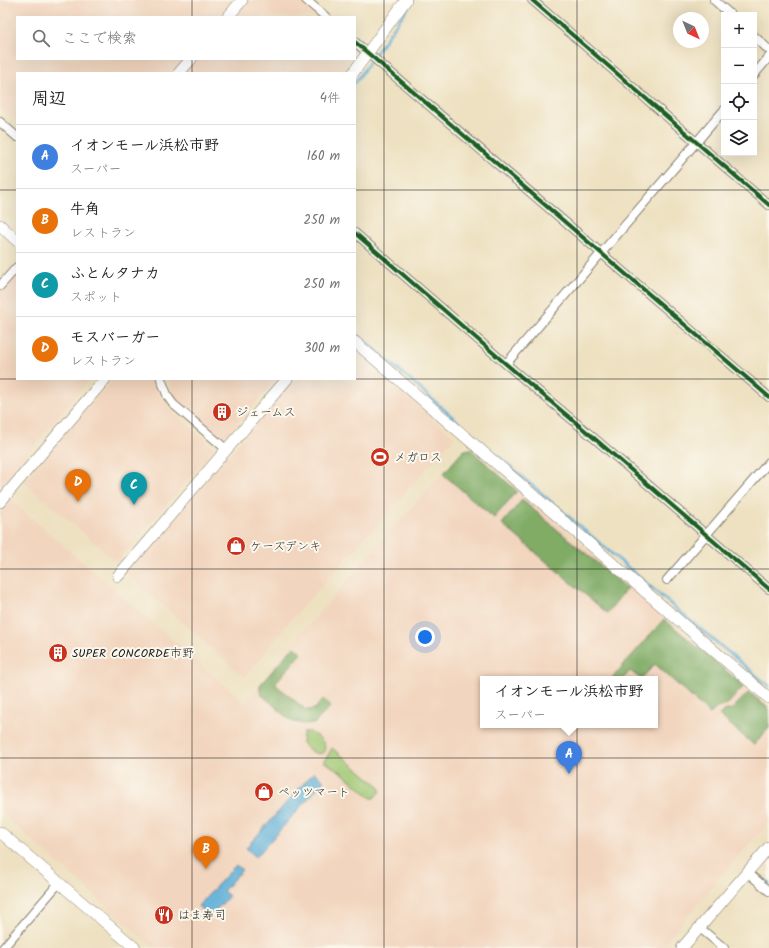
<!DOCTYPE html>
<html lang="ja">
<head>
<meta charset="utf-8">
<style>
	body { margin:0; font-family:Kalam,"Klee One",sans-serif; background:#f6f6f6; color:#202124 }
	.controls { position:absolute; right:12px; top:12px; display:grid; overflow:hidden; border-radius:0px; box-shadow:0 4px 16px #0002 }
	.controls button { width:36px; height:36px; display:grid; place-items:center; padding:0; border:0; border-bottom:1px solid #e0e0e0; background:#fff; color:#202124; font:20px sans-serif }
	.compass { position:absolute; left:673px; top:12px; width:36px; height:36px; border-radius:50%; background:#fff; box-shadow:0 4px 16px #0002; rotate:137deg }
	.you { position:absolute; left:425px; top:637px; width:14px; height:14px; margin:-10px; border:3px solid #fff; border-radius:50%; background:#1a73e8; box-shadow:0 0 0 6px #1a73e833 }
	.badge { display:grid; place-items:center; width:26px; height:26px; border-radius:50%; background:#7c3aed; color:#fff; font-size:13px; font-weight:700 }
	.pin { position:absolute; translate:-50% -33px; filter:drop-shadow(0 1px 2px #0008) }
	.pin::after { content:''; position:absolute; top:21px; width:14px; height:12px; background:inherit; clip-path:polygon(0 0,100% 0,50% 100%) }
	.popup { position:absolute; left:480px; top:676px; width:178px; height:52px; box-sizing:border-box; display:grid; place-content:center; border-radius:0px; background:#fff; filter:drop-shadow(0 1px 3px #0005); font-size:13px; white-space:nowrap; color:#757577 }
	.popup b { font-size:15px; color:#202124 }
	.popup::after { content:''; position:absolute; left:50%; top:100%; margin-left:-8px; border:8px solid transparent; border-top-color:#fff }
	.list { margin:0; padding:0; list-style:none }
	h2 { display:flex; justify-content:space-between; align-items:center; height:52px; margin:0; padding:0 16px; font-size:17px }
	h2 small { font-size:13px; font-weight:400; color:#757577 }
	.list li { display:grid; grid-template-columns:26px 1fr auto; gap:12px; align-items:center; box-sizing:border-box; height:64px; padding:0 16px; border-top:1px solid #e0e0e0 }
	.list b { display:block; font-size:15px; white-space:nowrap }
	.list p { margin:0; font-size:13px; white-space:nowrap; color:#757577 }
	.list em { font-size:13px; font-style:normal; color:#757577 }
	.icon { flex:none; width:22px; height:22px; fill:none; stroke:currentColor; stroke-width:2; stroke-linecap:round; stroke-linejoin:round }
	.map { position:relative; flex:none; width:769px; height:948px; overflow:hidden }
	.search { position:absolute; background:#fff; box-shadow:0 4px 16px #0002; left:16px; top:16px; width:340px; height:44px; display:flex; align-items:center; gap:10px; box-sizing:border-box; padding:0 14px; border-radius:0px; color:#757577; font-size:15px }
	.panel { position:absolute; background:#fff; box-shadow:0 4px 16px #0002; left:16px; top:72px; width:340px; height:308px; border-radius:0px }
	.map>svg:first-child { display:block }
	.built { fill:#f2d5be; fill-rule:evenodd }
	.green { fill:#a1c874; stroke:#5e7248 }
	.forest { fill:#80ac66; stroke:#4e6441 }
	.water { fill:#5baed7; stroke:#3c657a }
	.lines { fill:none; stroke-linecap:round; stroke-linejoin:round }
	.stream { stroke:#5baed7; stroke-width:2.5 }
	.street-casing { stroke:#857e6e; stroke-width:10 }
	.secondary-casing { stroke:#857e6e; stroke-width:12 }
	.street { stroke:#fff; stroke-width:8 }
	.secondary { stroke:#fff; stroke-width:11 }
	.cycleway-casing { stroke:#fbf7ec; stroke-width:6 }
	.cycleway { stroke:#1b5e20; stroke-width:4 }
	.grid { fill:none; stroke:#1c1c1c; stroke-width:1; stroke-opacity:0.55 }
	.labels { text-anchor:middle; stroke-width:4; stroke-linejoin:round; paint-order:stroke }
	.poi-label { font-size:12px; fill:#1c1c1c; stroke:#fbf7ec; text-anchor:start }
</style>
</head>
<body>
<div class="map">
<svg width="769" height="948" viewBox="0 0 769 948">
	<rect width="100%" height="100%" fill="#fbf7ec"/>
	<filter id="ink" filterUnits="userSpaceOnUse"><feTurbulence type="fractalNoise" baseFrequency=".025" numOctaves="2"/><feDisplacementMap in="SourceGraphic" scale="8" xChannelSelector="R" yChannelSelector="G"/><feConvolveMatrix kernelMatrix="1 2 1 2 8 2 1 2 1" color-interpolation-filters="sRGB"/></filter>
	<filter id="wash" filterUnits="userSpaceOnUse"><feTurbulence type="fractalNoise" baseFrequency=".012" numOctaves="4" result="noise"/><feDisplacementMap in="SourceGraphic" scale="16" xChannelSelector="R" yChannelSelector="G"/><feGaussianBlur stdDeviation="0.9" result="paint"/><feColorMatrix in="noise" values="0 0 0 0 0 0 0 0 0 0 0 0 0 0 0 0 0 1.4 0 .05"/><feComposite in="paint" operator="in"/></filter>
	<g filter="url(#wash)">
		<rect width="100%" height="100%" fill="#eee1c1"/>
		<!-- built -->
		<g class="built">
			<path d="M 0,0 L 298,0 L 318,17 L 17,17 L 17,59 L 352,59 L 342,73 L 17,73 L 17,121 L 0,107 Z"/>
			<path d="M 17,273 L 17,379 L 90,379 L 0,487 L 0,293 Z"/>
			<path d="M 355,353 L 455,437 L 285,627 L 245,678 L 125,572 L 295,379 L 355,379 Z"/>
			<path d="M 113,379 L 154,379 L 159,395 L 170,410 L 215,448 L 117,562 L 24,482 Z"/>
			<path d="M 167,379 L 277,379 L 224,439 L 188,410 L 176,398 Z"/>
			<path d="M 470,450 L 551,517 L 673,625 L 769,707 L 769,823 L 735,860 L 661,948 L 154,948 L 0,812 L 0,513 L 11,500 L 245,703 L 300,634 L 339,591 L 381,541 L 463,452 ZM 483,679 L 655,679 L 655,725 L 483,725 Z"/>
		</g>
		<!-- green -->
		<g class="green">
			<path d="M 307,732 L 310,732 C 318,737 329,743 323,753 C 314,756 308,748 302,743 L 303,733 Z"/>
			<path d="M 332,748 L 379,786 L 380,791 L 374,798 L 371,798 L 341,772 L 323,761 L 327,757 Z"/>
		</g>
		<!-- forest -->
		<g class="forest">
			<path d="M 470,449 L 517,491 L 494,518 L 443,474 L 464,450 Z"/>
			<path d="M 522,500 L 627,588 L 607,613 L 502,524 Z"/>
			<path d="M 664,619 L 744,686 L 726,706 L 719,706 L 710,714 L 655,664 L 641,679 L 630,671 L 623,679 L 613,679 L 613,677 Z"/>
			<path d="M 295,647 L 302,653 L 276,682 L 276,685 L 306,710 L 315,709 L 323,699 L 331,706 L 314,724 L 303,724 L 291,721 L 260,693 L 260,685 L 288,653 Z"/>
			<path d="M 749,692 L 769,709 L 769,728 L 754,745 L 719,715 L 724,711 L 732,709 Z"/>
		</g>
		<!-- water -->
		<g class="water">
			<path d="M 314,772 L 324,781 L 256,857 L 246,848 Z"/>
			<path d="M 236,865 L 242,870 L 223,891 L 229,896 L 210,917 L 198,906 Z"/>
		</g>
		<g class="lines">
			<!-- stream -->
			<g class="stream">
				<path d="M 355,83 L 413,0"/>
				<path d="M 355,332 L 464,427 L 680,612 L 769,686"/>
				<path d="M 764,879 L 769,883"/>
			</g>
		</g>
	</g>
	<g filter="url(#ink)">
		<g class="lines">
			<!-- street casing -->
			<g class="street-casing">
				<g id="street">
					<path d="M 306,0 L 326,17"/>
					<path d="M 532,0 L 769,205"/>
					<path d="M 714,0 L 731,15"/>
					<path d="M 754,36 L 769,50"/>
					<path d="M 355,42 L 769,397"/>
					<path d="M 754,75 L 769,57"/>
					<path d="M 0,122 L 17,137"/>
					<path d="M 355,233 L 506,364 L 594,438 L 769,589"/>
					<path d="M 0,286 L 17,267"/>
					<path d="M 506,364 L 724,110"/>
					<path d="M 161,379 L 168,397 L 173,404 L 226,449"/>
					<path d="M 667,580 L 769,462"/>
					<path d="M 747,872 L 769,891"/>
					<path d="M 700,928 L 724,948"/>
					<path d="M 3,948 L 59,883"/>
				</g>
			</g>
			<!-- secondary casing -->
			<g class="secondary-casing">
				<g id="secondary">
					<path d="M 228,17 L 242,0"/>
					<path d="M 179,73 L 191,59"/>
					<path d="M 353,73 L 406,0"/>
					<path d="M 0,225 L 17,241"/>
					<path d="M 355,342 L 769,698"/>
					<path d="M 0,502 L 105,379"/>
					<path d="M 118,576 L 287,379"/>
					<path d="M 0,832 L 135,948"/>
					<path d="M 682,948 L 769,847"/>
				</g>
			</g>
			<!-- street -->
			<use href="#street" class="street"/>
			<!-- secondary -->
			<use href="#secondary" class="secondary"/>
			<!-- cycleway casing -->
			<g class="cycleway-casing">
				<g id="cycleway">
					<path d="M 532,0 L 769,205"/>
					<path d="M 355,42 L 769,397"/>
					<path d="M 355,233 L 506,364 L 594,438 L 769,589"/>
				</g>
			</g>
			<!-- cycleway -->
			<use href="#cycleway" class="cycleway"/>
		</g>
	</g>
	<!-- grid -->
	<path class="grid" d="M 192,0 L 192,17M 384,0 L 384,948M 577,0 L 577,948M 192,59 L 192,73M 0,190 L 17,190M 355,190 L 769,190M 0,379 L 769,379M 192,379 L 192,948M 0,569 L 769,569M 0,758 L 769,758"/>
	<!-- icons -->
	<defs>
		<g id="building-disc" transform="scale(1)"><circle r="9.5" fill="#c8321e" stroke="#fbf7ec"/><path d="M-4-6H4V6H1V3H-1V6H-4ZM-2.5-4.3h1.7v1.8h-1.7ZM.8-4.3h1.7v1.8H.8ZM-2.5-1h1.7V.8h-1.7ZM.8-1h1.7V.8H.8Z" fill="#fff"/></g>
		<g id="stadium-disc" transform="scale(1)"><circle r="9.5" fill="#c8321e" stroke="#fbf7ec"/><path d="M0-5a6.5 5 0 1 0 0 10a6.5 5 0 1 0 0-10ZM-3.5-1.8h7v3.6h-7Z" fill="#fff"/></g>
		<g id="shop-disc" transform="scale(1)"><circle r="9.5" fill="#c8321e" stroke="#fbf7ec"/><path d="M-5-2.5h2.3a2.7 3.5 0 0 1 5.4 0H5L5.5 6h-11ZM-1.5-2.5h3a1.5 2.3 0 0 0-3 0Z" fill="#fff"/></g>
		<g id="restaurant-disc" transform="scale(1)"><circle r="9.5" fill="#c8321e" stroke="#fbf7ec"/><path d="M-5-6h1v4h1v-4h1v4h1v-4h1v5L-1.5 .5V6h-2V.5L-5-1ZM5-6V6H3V1.5H1.5Q1.5-4 5-6Z" fill="#fff"/></g>
	</defs>
	<g fill-rule="evenodd">
		<use href="#building-disc" x="222" y="412"/>
		<use href="#stadium-disc" x="380" y="457"/>
		<use href="#shop-disc" x="236" y="546"/>
		<use href="#building-disc" x="58" y="653"/>
		<use href="#shop-disc" x="264" y="792"/>
		<use href="#restaurant-disc" x="164" y="915"/>
	</g>
	<g class="labels">
		<!-- poi labels -->
		<g class="poi-label">
			<text x="236" y="416">ジェームス</text>
			<text x="394" y="461">メガロス</text>
			<text x="250" y="550">ケーズデンキ</text>
			<text x="72" y="657">SUPER CONCORDE市野</text>
			<text x="278" y="796">ペッツマート</text>
			<text x="178" y="919">はま寿司</text>
		</g>
	</g>
</svg>
<div class="controls">
<button>+</button>
<button>−</button>
<button><svg class="icon" aria-label="locate" viewBox="0 0 24 24"><circle cx="12" cy="12" r="6"/><path d="M12 2v4M12 18v4M2 12h4M18 12h4"/></svg></button>
<button><svg class="icon" aria-label="layers" viewBox="0 0 24 24"><path d="M12 4l9 5-9 5-9-5zM3 14l9 5 9-5"/></svg></button>
</div>
<svg class="compass" viewBox="-18 -18 36 36"><path d="M0-13l5 13h-10z" fill="#e53935"/><path d="M0 13l5-13h-10z" fill="#757577"/></svg>
<div class="you"></div>
<div class="pin badge" style="left:569px;top:774px;background:#3f7fe0">A</div>
<div class="popup"><b>イオンモール浜松市野</b>スーパー</div>
<div class="pin badge" style="left:206px;top:869px;background:#e8710a">B</div>
<div class="pin badge" style="left:134px;top:505px;background:#0f9aa8">C</div>
<div class="pin badge" style="left:78px;top:502px;background:#e8710a">D</div>
<div class="search"><svg class="icon" aria-label="search" viewBox="0 0 24 24"><circle cx="10" cy="10" r="6"/><path d="M15 15l6 6"/></svg>ここで検索</div>
<section class="panel">
<h2>周辺<small>4件</small></h2>
<ul class="list">
<li><span class="badge" style="background:#3f7fe0">A</span><div><b>イオンモール浜松市野</b><p>スーパー</p></div><em>160 m</em></li>
<li><span class="badge" style="background:#e8710a">B</span><div><b>牛角</b><p>レストラン</p></div><em>250 m</em></li>
<li><span class="badge" style="background:#0f9aa8">C</span><div><b>ふとんタナカ</b><p>スポット</p></div><em>250 m</em></li>
<li><span class="badge" style="background:#e8710a">D</span><div><b>モスバーガー</b><p>レストラン</p></div><em>300 m</em></li>
</ul>
</section>
</div>
</body>
</html>
